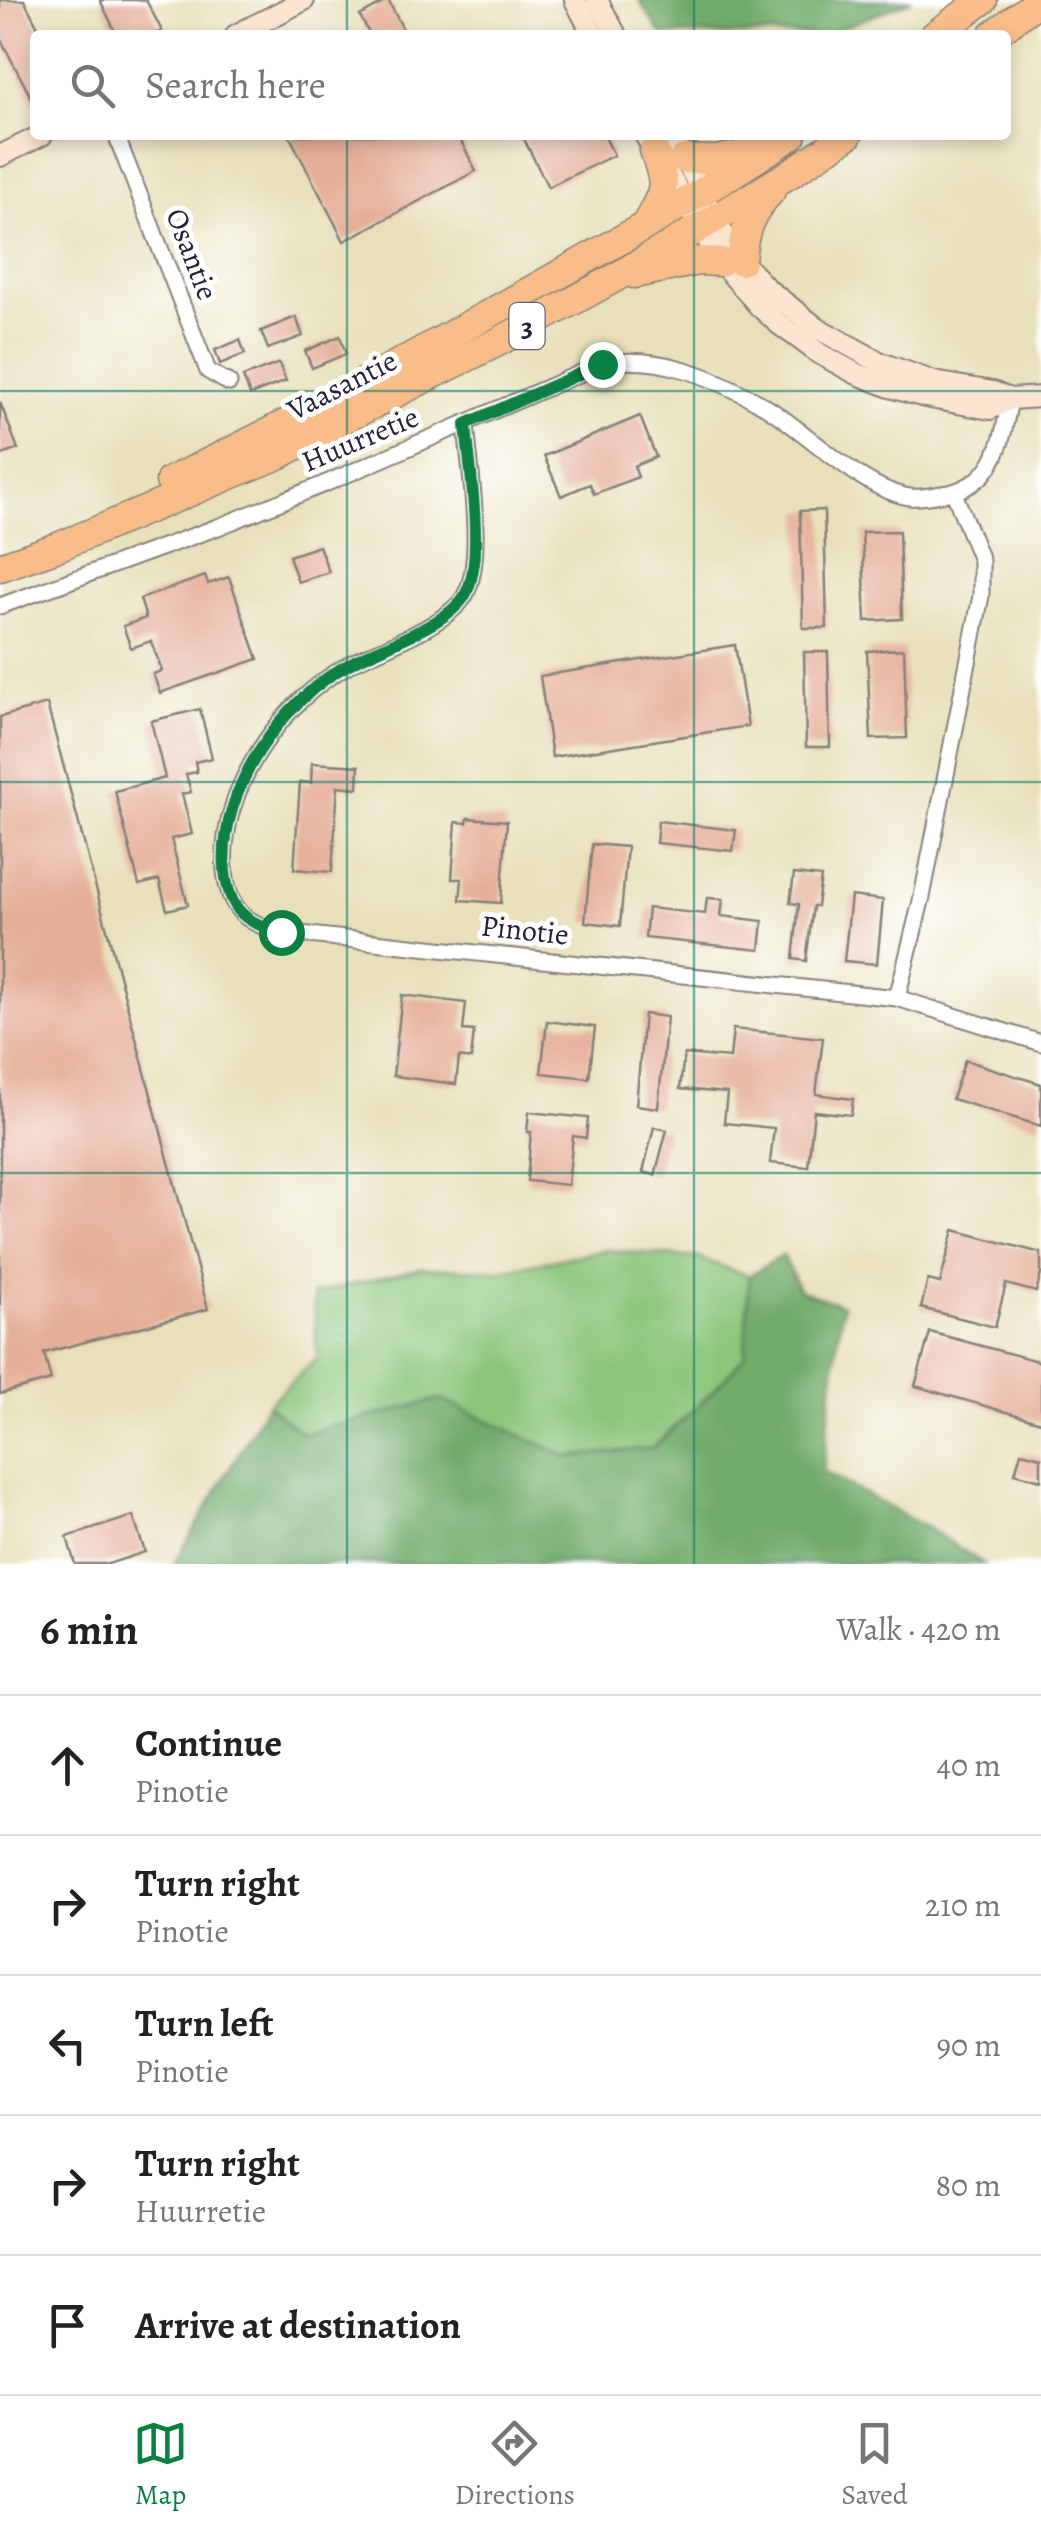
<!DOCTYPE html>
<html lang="en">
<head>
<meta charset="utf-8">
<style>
	body { margin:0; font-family:Alegreya,serif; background:#f2f2f2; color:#222 }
	.stop { position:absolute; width:30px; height:30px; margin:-22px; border:8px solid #0b8043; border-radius:50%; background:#fff }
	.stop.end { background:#0b8043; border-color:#fff; box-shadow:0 2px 10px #0008 }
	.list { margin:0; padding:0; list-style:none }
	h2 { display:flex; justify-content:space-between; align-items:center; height:130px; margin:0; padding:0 40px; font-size:42px }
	h2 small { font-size:32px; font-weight:400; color:#767676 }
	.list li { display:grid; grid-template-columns:65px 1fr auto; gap:30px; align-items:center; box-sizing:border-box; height:140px; padding:0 40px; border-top:2px solid #e0e0e0 }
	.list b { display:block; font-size:38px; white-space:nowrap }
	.list p { margin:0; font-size:32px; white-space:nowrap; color:#767676 }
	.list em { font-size:32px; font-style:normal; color:#767676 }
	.icon { flex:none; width:55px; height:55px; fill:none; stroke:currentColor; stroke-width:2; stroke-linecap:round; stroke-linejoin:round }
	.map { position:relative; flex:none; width:1041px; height:1564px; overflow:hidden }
	.search { position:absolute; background:#fff; box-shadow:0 5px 15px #0003; left:30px; right:30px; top:30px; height:110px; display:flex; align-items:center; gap:25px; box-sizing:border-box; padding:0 35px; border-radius:10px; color:#767676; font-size:38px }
	.sheet { height:830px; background:#fff }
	nav { display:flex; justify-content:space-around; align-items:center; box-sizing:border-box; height:140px; border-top:2px solid #e0e0e0; background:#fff; font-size:28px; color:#767676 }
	nav a { display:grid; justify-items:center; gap:5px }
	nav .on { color:#0b8043 }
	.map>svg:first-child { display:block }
	.green { fill:#8cc67b; stroke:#57745b; stroke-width:2.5 }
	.forest { fill:#71ab6b; stroke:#4a6653; stroke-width:2.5 }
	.building { fill:#e5ae98 }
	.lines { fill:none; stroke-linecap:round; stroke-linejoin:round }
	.street-casing { stroke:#85817a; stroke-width:19 }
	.secondary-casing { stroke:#85817a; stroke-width:24 }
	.highway-casing { stroke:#85817a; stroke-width:31 }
	.street { stroke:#fff; stroke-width:15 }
	.secondary { stroke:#fce5d0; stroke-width:20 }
	.highway { stroke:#f8bd89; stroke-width:28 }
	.route { stroke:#0b8043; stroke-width:12 }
	.grid { fill:none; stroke:#0f766e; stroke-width:2.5; stroke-opacity:0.55 }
	.labels { text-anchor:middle; stroke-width:10; stroke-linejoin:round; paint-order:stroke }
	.shield { fill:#fff; stroke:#646476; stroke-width:2.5 }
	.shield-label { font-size:28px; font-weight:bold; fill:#22223b }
	.street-label { font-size:30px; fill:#22223b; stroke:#fff }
</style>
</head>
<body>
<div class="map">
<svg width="1041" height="1564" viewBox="0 0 1041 1564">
	<rect width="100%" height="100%" fill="#fff"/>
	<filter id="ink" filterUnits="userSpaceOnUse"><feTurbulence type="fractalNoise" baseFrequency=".01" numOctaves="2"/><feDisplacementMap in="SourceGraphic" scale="20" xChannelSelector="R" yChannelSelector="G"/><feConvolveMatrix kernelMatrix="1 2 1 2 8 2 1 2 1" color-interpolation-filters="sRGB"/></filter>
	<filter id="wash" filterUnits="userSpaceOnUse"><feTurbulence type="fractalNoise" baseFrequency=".0048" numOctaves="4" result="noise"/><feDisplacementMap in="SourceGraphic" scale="40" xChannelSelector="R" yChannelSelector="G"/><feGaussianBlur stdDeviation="2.25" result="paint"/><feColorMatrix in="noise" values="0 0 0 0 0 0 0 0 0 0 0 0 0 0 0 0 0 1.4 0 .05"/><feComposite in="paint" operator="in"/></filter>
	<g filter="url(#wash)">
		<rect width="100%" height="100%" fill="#e8e0ba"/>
		<!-- green -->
		<path class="green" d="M 605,1250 L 699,1258 L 749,1276 L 746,1356 L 711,1393 L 653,1448 L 568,1457 L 440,1399 L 302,1434 L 267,1405 L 318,1357 L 313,1294 L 422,1268 L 501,1270 Z"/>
		<!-- forest -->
		<g class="forest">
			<path d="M 639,0 L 912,0 L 825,35 L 662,35 Z"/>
			<path d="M 783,1255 L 800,1291 L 843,1305 L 837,1341 L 823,1471 L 936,1533 L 984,1564 L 174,1564 L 267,1405 L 303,1434 L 440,1399 L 568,1457 L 653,1448 L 711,1393 L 745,1356 L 749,1276 Z"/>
		</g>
		<g id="blocks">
			<!-- building -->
			<g class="building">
				<path d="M 0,0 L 24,0 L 42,35 L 35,35 L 35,105 L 0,38 Z"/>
				<path d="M 100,0 L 146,0 L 162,31 L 152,35 L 117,35 Z"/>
				<path d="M 388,0 L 406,35 L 370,35 L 360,16 Z"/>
				<path d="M 289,135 L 458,135 L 476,171 L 344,241 Z"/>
				<path d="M 522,135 L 604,135 L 614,155 L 548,187 Z"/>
				<path d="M 296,317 L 303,336 L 268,349 L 261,331 Z"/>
				<path d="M 340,336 L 346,354 L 312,368 L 305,351 Z"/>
				<path d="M 240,340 L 245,354 L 220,364 L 215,350 Z"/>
				<path d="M 279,363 L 286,381 L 250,395 L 243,377 Z"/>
				<path d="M 0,402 L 18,449 L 0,456 Z"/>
				<path d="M 640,416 L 656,457 L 634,466 L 638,477 L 594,494 L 590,484 L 561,496 L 544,456 Z"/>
				<path d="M 824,510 L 827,628 L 803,628 L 800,511 Z"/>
				<path d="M 899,531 L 902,619 L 866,621 L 862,532 Z"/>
				<path d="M 319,546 L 329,572 L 298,582 L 289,556 Z"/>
				<path d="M 205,576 L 208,584 L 229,577 L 258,659 L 160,693 L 153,674 L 162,671 L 151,641 L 131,648 L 123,626 L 146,618 L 140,599 Z"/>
				<path d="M 735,645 L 748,726 L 552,757 L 540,676 Z"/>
				<path d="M 904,649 L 907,738 L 871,739 L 867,651 Z"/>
				<path d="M 804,652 L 828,652 L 830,747 L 806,747 Z"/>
				<path d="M 47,704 L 208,1309 L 44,1353 L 51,1380 L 0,1394 L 0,717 Z"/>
				<path d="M 200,709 L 212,758 L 195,762 L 197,772 L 186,774 L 191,792 L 182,794 L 192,834 L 171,839 L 188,905 L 167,910 L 159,880 L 139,885 L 115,791 L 165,778 L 151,721 Z"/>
				<path d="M 312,763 L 359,766 L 358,788 L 338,786 L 332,872 L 294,869 L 300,782 L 311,783 Z"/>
				<path d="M 468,818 L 507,821 L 501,903 L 460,900 L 462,879 L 452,879 L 456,822 L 467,823 Z"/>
				<path d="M 658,821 L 736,830 L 733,851 L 656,843 Z"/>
				<path d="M 592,844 L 627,847 L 620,926 L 585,922 Z"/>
				<path d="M 794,874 L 821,877 L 817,906 L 813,906 L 806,961 L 793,959 L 799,904 L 790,903 Z"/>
				<path d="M 851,896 L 883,900 L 877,964 L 844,961 Z"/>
				<path d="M 707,898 L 723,899 L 721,916 L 763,921 L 760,950 L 645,938 L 648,908 L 705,914 Z"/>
				<path d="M 402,995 L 466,1003 L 463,1030 L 474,1031 L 471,1059 L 459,1057 L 456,1084 L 393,1076 Z"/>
				<path d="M 644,1014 L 667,1017 L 658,1108 L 636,1105 Z"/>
				<path d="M 547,1021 L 595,1027 L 589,1078 L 541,1073 Z"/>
				<path d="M 733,1029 L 823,1038 L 816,1094 L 853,1099 L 851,1115 L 814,1111 L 808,1167 L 770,1163 L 774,1128 L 724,1123 L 727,1093 L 680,1089 L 684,1054 L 730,1058 Z"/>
				<path d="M 965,1060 L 1041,1084 L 1041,1126 L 952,1099 Z"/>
				<path d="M 529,1112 L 588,1118 L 586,1138 L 573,1136 L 568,1185 L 527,1181 L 531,1132 L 527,1132 Z"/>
				<path d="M 654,1127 L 667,1130 L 655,1175 L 643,1172 Z"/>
				<path d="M 954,1230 L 1041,1253 L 1041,1274 L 1036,1292 L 1006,1284 L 995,1327 L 921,1308 L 928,1280 L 940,1283 Z"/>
				<path d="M 930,1332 L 1041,1362 L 1041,1422 L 915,1386 Z"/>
				<path d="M 1021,1452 L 1041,1457 L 1041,1480 L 1015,1473 Z"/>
				<path d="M 133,1516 L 145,1552 L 108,1564 L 75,1564 L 67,1537 Z"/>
			</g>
		</g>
	</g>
	<g filter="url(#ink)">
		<use href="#blocks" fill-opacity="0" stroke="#85817a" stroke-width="2.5"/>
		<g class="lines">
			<!-- street casing -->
			<g class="street-casing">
				<g id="street">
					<path d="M 116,135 L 208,371 L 229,383"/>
					<path d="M 466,424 C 469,467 486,562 464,597 C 446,625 384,647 354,662 C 283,698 218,789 225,871 C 229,910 245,923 281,932 L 897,998 L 922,897 L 981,596 L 981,560 L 954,493"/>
					<path d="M 0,606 L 218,527 L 322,485 L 602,364 C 657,353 714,377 761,404 C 805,429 861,490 910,497 C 920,498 931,496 941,494 C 995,488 1002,443 1010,399"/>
					<path d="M 897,998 L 1041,1043"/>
				</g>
			</g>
			<!-- secondary casing -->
			<g class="secondary-casing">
				<g id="secondary">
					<path d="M 575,0 L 593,35"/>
					<path d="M 597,0 L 616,35"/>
					<path d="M 236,35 L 304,0"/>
					<path d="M 645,135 L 721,262 L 759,306 L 779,324 L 820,354 L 855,373 L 890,387 L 925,397 L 990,409 L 1010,399"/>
					<path d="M 671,135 L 703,192 L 713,218 L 741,261 L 766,288 L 817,328 L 881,363 L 934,382 L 993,392 L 1010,399 L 1041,397"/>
					<path d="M 0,156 L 42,135"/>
				</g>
			</g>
			<!-- highway casing -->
			<g class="highway-casing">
				<g id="highway">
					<path d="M 935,35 L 983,0"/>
					<path d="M 993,35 L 1040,0"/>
					<path d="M 684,159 L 716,160 L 753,153"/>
					<path d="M 645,226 C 665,188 668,191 654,150"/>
					<path d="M 741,261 C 743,231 750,213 771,191"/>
					<path d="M 634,274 L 698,261 L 721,262"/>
					<path d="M 170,481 C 286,426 399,364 512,301 C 607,248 702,195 792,135"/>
					<path d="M 0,567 L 55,548 L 281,454 L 350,416 L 498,342 L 613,279 L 788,175 L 848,135"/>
				</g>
			</g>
			<!-- street -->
			<use href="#street" class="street"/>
			<!-- secondary -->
			<use href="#secondary" class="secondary"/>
			<!-- highway -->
			<use href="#highway" class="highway"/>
		</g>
	</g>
	<g class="lines" filter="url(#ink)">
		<!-- route -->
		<path class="route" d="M 281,932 C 245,923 229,910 225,871 C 218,789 283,698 353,662 C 383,646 446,625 464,597 C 486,562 469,467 466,424 L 602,364"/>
	</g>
	<!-- grid -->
	<path class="grid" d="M 347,0 L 347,35M 694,0 L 694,35M 347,135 L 347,1564M 694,135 L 694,1564M 0,391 L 1041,391M 0,782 L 1041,782M 0,1173 L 1041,1173"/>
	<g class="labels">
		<!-- shield labels -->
		<rect class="shield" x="509.5" y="303" width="35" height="46" rx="8"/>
		<g class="shield-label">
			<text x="527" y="336">3</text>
		</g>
		<!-- street labels -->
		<g class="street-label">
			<text transform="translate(192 254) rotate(69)" y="10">Osantie</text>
			<text transform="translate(342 385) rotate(-27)" y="10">Vaasantie</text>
			<text transform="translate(360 439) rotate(-23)" y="10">Huurretie</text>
			<text transform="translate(525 930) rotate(6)" y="10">Pinotie</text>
		</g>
	</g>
</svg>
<div class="stop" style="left:281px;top:932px"></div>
<div class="stop end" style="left:602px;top:364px"></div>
<div class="search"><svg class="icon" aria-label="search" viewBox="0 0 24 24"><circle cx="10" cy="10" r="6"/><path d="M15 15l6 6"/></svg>Search here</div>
</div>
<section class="sheet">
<h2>6 min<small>Walk · 420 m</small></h2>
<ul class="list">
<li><svg class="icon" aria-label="ahead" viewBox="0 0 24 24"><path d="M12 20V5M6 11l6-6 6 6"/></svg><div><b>Continue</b><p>Pinotie</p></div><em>40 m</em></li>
<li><svg class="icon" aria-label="right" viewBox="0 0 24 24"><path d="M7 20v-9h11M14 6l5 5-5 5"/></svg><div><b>Turn right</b><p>Pinotie</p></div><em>210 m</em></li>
<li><svg class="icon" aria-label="left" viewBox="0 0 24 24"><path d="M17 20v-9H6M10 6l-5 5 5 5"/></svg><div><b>Turn left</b><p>Pinotie</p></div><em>90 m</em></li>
<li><svg class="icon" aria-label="right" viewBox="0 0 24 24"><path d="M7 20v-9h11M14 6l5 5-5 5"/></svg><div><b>Turn right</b><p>Huurretie</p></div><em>80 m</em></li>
<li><svg class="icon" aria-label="arrive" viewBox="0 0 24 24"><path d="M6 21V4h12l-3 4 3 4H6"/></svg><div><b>Arrive at destination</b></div></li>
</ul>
</section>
<nav>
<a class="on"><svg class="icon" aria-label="map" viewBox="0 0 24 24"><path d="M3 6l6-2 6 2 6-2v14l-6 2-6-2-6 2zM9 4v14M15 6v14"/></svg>Map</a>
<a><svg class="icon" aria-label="directions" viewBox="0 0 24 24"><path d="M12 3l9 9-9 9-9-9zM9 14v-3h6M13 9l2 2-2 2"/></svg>Directions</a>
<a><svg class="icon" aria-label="saved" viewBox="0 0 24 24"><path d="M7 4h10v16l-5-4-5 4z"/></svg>Saved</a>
</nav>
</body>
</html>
